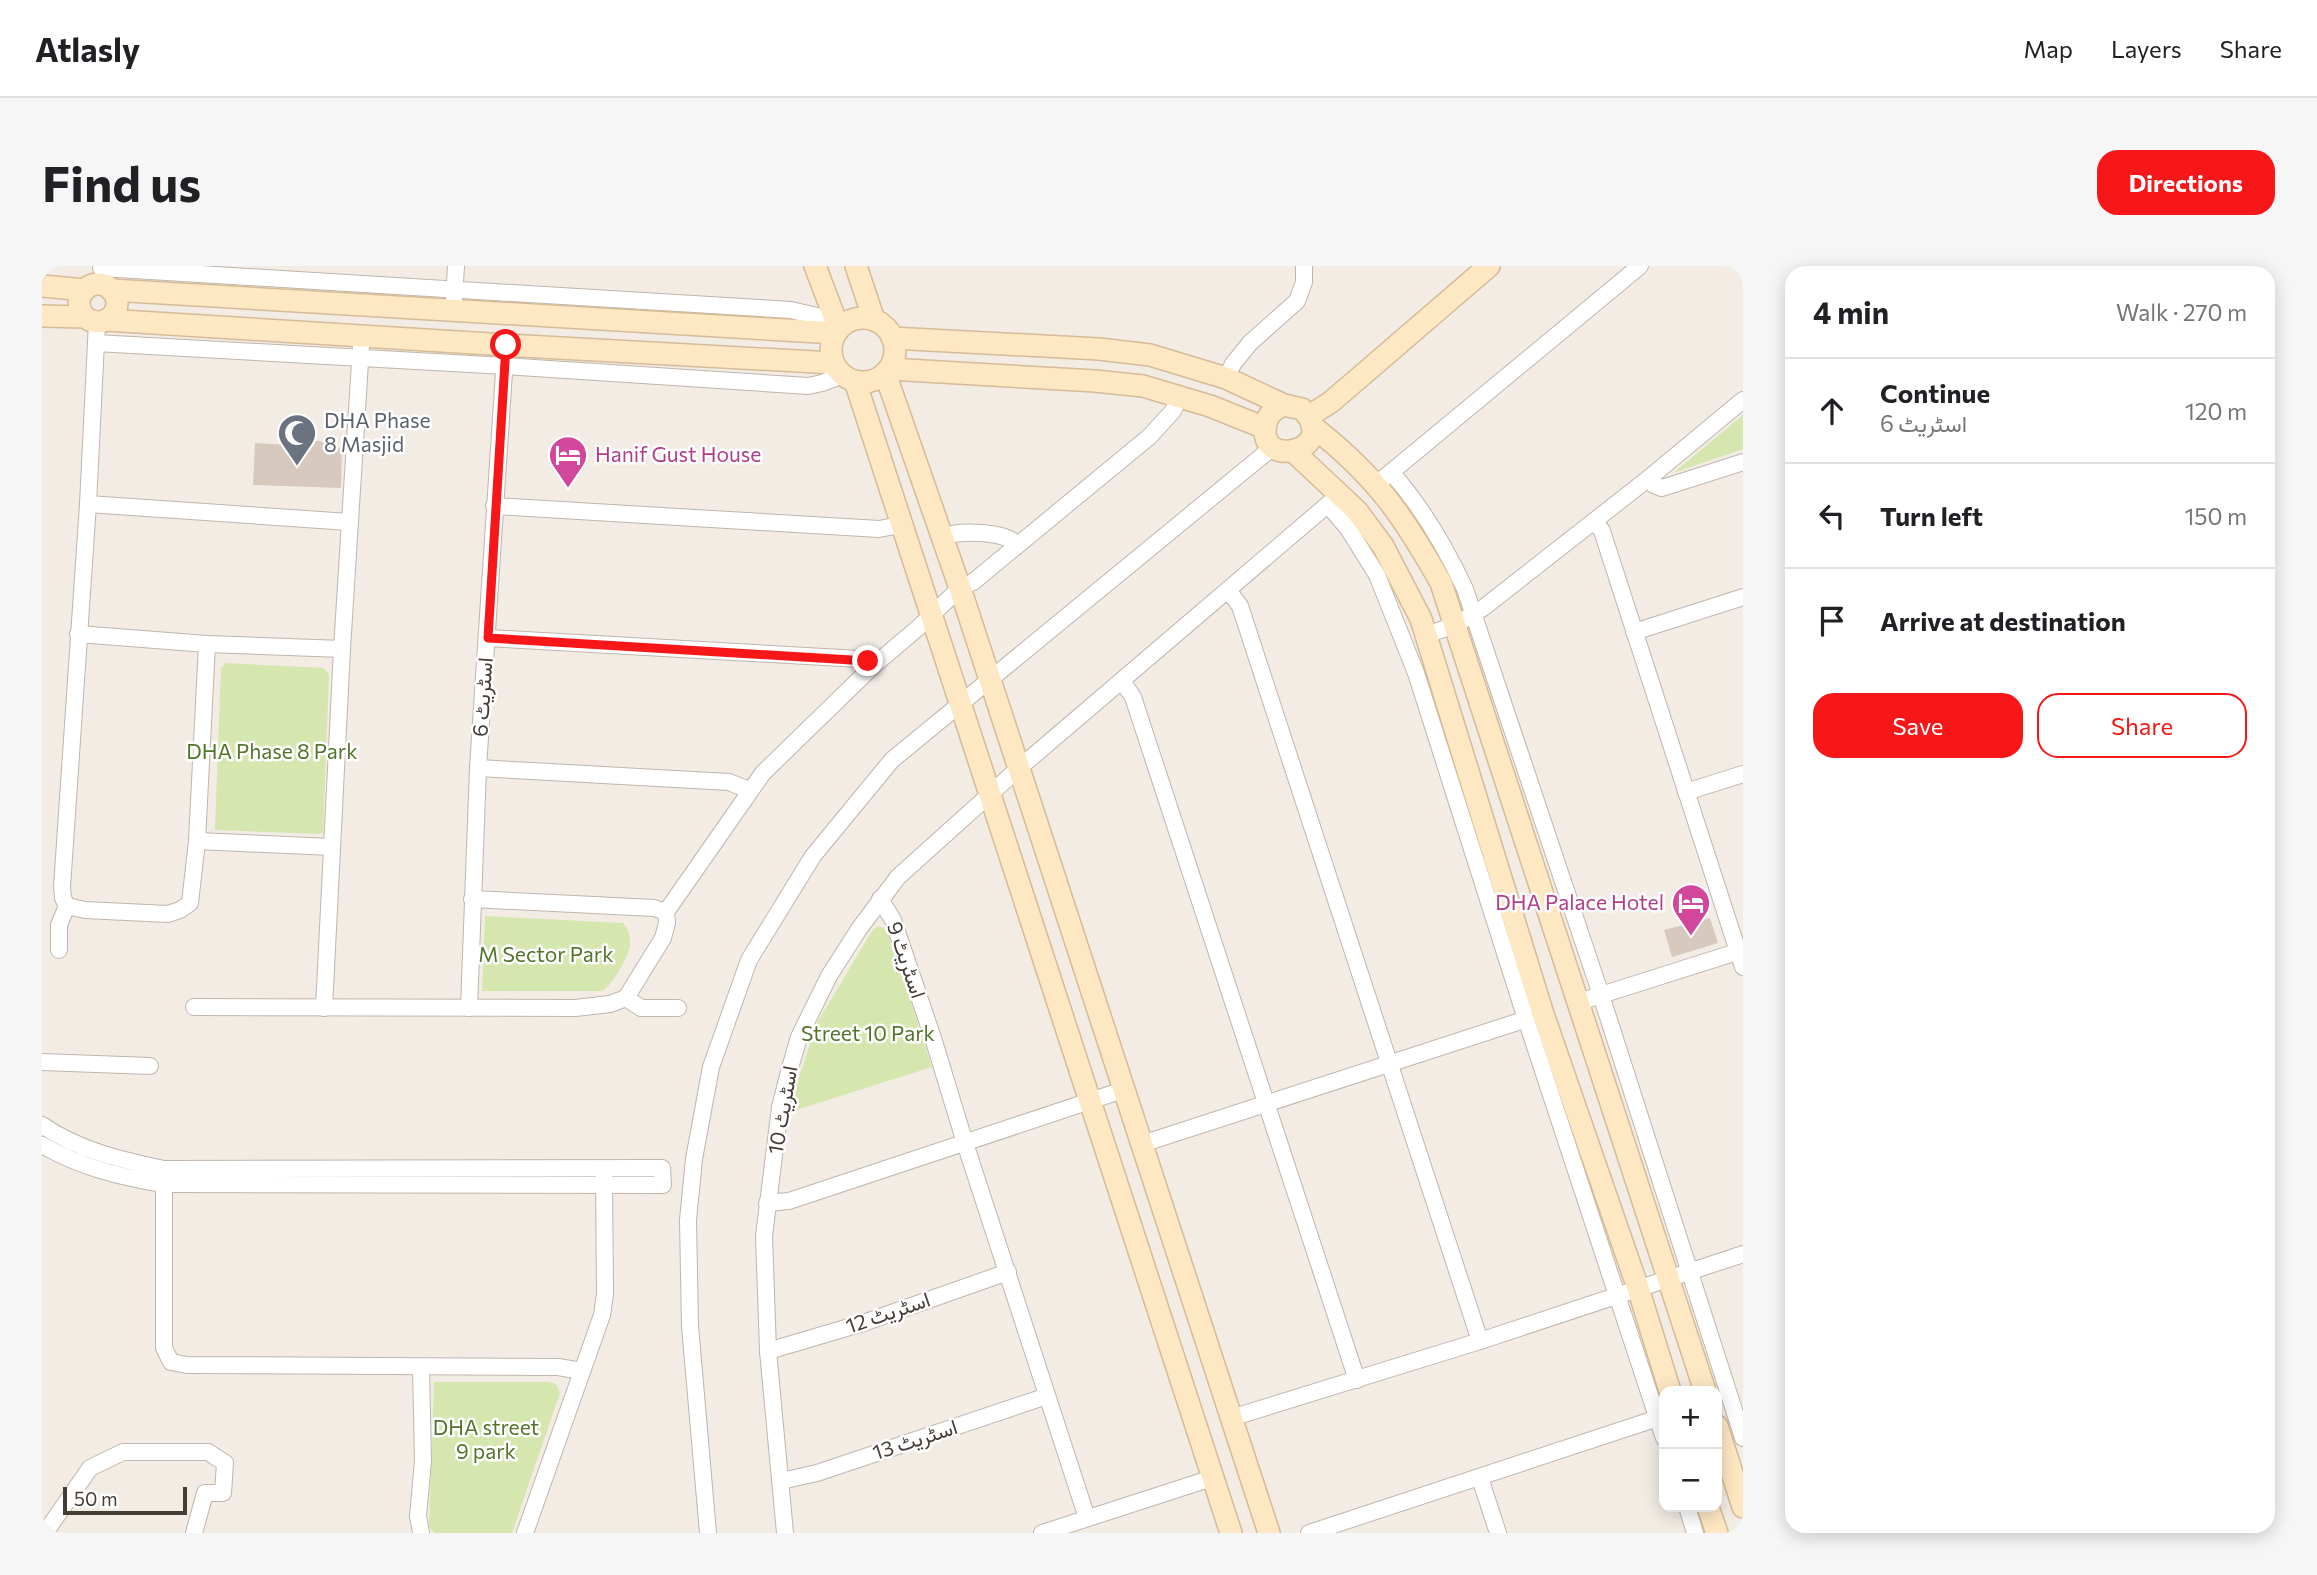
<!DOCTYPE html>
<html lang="en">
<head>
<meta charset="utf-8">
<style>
	body { margin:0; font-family:Commissioner,Vazirmatn,sans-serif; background:#f6f6f6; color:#202124 }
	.controls { position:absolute; right:21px; bottom:21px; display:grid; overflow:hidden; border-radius:14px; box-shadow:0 4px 18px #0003 }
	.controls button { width:63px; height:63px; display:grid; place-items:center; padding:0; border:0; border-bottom:2px solid #e0e0e0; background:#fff; color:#202124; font:35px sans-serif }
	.scale { position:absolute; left:21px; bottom:18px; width:124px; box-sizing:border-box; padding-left:7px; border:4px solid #443c35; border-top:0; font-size:19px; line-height:24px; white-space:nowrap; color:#443c35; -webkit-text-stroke:5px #fff; paint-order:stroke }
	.stop { position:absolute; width:21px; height:21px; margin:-16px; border:5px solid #f71718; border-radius:50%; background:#fff }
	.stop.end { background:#f71718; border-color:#fff; box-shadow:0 2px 7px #0008 }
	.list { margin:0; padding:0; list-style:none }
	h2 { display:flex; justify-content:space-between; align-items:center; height:91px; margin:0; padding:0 28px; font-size:30px }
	h2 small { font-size:23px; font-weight:400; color:#757577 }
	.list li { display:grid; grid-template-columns:46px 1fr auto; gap:21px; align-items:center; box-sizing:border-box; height:105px; padding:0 28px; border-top:2px solid #e0e0e0 }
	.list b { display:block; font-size:26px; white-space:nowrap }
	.list p { margin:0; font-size:23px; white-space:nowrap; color:#757577 }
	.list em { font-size:23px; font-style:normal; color:#757577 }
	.actions { display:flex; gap:14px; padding:21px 28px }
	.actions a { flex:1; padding:16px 0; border:2px solid #f71718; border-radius:21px; text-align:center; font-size:24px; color:#f71718 }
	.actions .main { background:#f71718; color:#fff }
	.icon { flex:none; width:38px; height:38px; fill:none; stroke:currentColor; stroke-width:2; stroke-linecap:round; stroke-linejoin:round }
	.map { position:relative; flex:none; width:1701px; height:1267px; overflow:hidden; border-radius:21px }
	header { display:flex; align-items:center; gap:42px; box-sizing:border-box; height:98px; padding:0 35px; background:#fff; border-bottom:2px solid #e0e0e0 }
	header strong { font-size:33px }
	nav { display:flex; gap:38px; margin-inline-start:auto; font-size:24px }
	.intro { display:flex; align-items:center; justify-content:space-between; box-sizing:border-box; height:168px; padding:0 42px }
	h1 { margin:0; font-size:49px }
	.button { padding:18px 32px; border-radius:21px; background:#f71718; color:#fff; font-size:24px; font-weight:700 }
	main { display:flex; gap:42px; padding:0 42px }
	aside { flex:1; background:#fff; border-radius:21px; box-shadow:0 4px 18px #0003 }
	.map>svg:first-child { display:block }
	.green { fill:#d5e6ae }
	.building { fill:#d7c9bd }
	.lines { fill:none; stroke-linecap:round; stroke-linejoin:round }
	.street-casing { stroke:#c0b5ab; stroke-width:18 }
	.secondary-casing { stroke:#d5bb97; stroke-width:24 }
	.street { stroke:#fff; stroke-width:16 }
	.secondary { stroke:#fee7c3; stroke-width:21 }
	.route { stroke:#f71718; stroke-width:9 }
	.labels { text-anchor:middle; stroke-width:5; stroke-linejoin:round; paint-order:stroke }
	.worship-label { font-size:21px; fill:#5b616d; stroke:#fff; text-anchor:start }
	.hotel-label { font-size:21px; fill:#b23c85; stroke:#fff; text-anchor:start }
	.street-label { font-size:21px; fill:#443c35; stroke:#fff }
	.park-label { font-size:21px; fill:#517529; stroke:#fff }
</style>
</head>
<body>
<header>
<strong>Atlasly</strong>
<nav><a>Map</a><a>Layers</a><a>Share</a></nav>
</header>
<div class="intro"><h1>Find us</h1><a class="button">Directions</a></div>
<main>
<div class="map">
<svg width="1701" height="1267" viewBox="0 0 1701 1267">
	<rect width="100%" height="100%" fill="#f2ece5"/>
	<!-- green -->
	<g class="green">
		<path d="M 1701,149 L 1701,183 L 1631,207 Z"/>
		<path d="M 184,397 L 281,402 L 287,408 L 281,567 L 276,568 L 173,564 L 179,402 Z"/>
		<path d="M 443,650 L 581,657 C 586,663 589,670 588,678 C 588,689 570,720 560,725 L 440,725 Z"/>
		<path d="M 836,660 L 843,663 L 849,675 L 890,801 L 754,844 L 749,836 L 775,757 L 830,665 Z"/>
		<path d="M 392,1116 L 506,1116 L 514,1118 L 518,1127 L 470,1267 L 392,1267 L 387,1261 Z"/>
	</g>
	<!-- building -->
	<g class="building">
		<path d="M 270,175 L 278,175 L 287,181 L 300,182 L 299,222 L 211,219 L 213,177 L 263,180 Z"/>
		<path d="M 1668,652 L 1676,677 L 1630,691 L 1622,664 Z"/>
	</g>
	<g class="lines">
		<!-- street casing -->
		<g class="street-casing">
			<g id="street">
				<path d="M 59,2 L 749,44 L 779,51 L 797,63"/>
				<path d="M 412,32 L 414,0"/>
				<path d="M 55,56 L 46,238 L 20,621 L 21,632 L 25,640 L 43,644 L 126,648 L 138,644 L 148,637 L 155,575 L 165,378"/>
				<path d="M 54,77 L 463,100 L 766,120 L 780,117 L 801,109"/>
				<path d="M 1184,112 L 1191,98 L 1208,77 L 1255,35 L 1262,16 L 1262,0"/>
				<path d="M 1349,206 C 1381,242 1403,280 1423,323 L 1559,729 L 1701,1172"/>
				<path d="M 1342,212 L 1598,0"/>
				<path d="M 1607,212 L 1612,219 L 1620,222 L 1701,196"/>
				<path d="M 46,238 L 307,256"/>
				<path d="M 452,240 L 837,263 L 858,259"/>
				<path d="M 1287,240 L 1307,264 L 1335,309 L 1374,407 L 1484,753 L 1622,1172"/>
				<path d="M 1553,255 L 1560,265 L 1701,701"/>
				<path d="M 901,271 C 916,264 963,265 974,278"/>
				<path d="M 1186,324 L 1198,340 L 1438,1075"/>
				<path d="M 1592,366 L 1701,331"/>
				<path d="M 36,368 L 165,378 L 300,383"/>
				<path d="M 1384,369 L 1413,359 L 1441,342 L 1607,212 L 1701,134"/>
				<path d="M 446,372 L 817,393 L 826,395 L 831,400"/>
				<path d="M 1080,415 L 1091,431 L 1315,1114"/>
				<path d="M 436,502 L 687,516 L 707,524"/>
				<path d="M 1644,526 L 1701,508"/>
				<path d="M 155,575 L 290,581"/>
				<path d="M 430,633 L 612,642 L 624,646"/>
				<path d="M 838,633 L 851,654 L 891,772 L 923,877 L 1045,1252"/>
				<path d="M 17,684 L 17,659 L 25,640"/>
				<path d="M 584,732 L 599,742 L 636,742"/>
				<path d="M 1537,736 L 1701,684"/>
				<path d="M 152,741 L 533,742 L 568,738 L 584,732 L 621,672 L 625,657 L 624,646 L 721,507 L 831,400 L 877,361 L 918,322 L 931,316 L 1107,171 L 1131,145 L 1138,130"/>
				<path d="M 282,742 L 300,383 L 319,80"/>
				<path d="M 427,742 L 436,502 L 463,91"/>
				<path d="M 0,796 L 108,800"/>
				<path d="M 0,859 C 36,884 79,894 122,903 L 620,902 L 621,919 L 121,918 C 78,911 38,901 0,879"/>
				<path d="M 1100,878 L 1494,750"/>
				<path d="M 122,910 L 122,1082 L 129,1096 L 145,1099 L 516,1101 L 540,1105"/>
				<path d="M 725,937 L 747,935 L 1081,824"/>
				<path d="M 726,1085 L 821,1057 L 966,1006"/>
				<path d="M 379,1101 L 381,1195 L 376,1250 L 379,1267"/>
				<path d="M 1189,1152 L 1438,1075 L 1701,988"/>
				<path d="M 1438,1212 L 1456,1267"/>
				<path d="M 739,1215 L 775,1207 L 1005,1130"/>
				<path d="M 1645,1241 L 1653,1267"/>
				<path d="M 3,1267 L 48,1202 L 81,1186 L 166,1186 L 183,1197 L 181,1227 L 163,1227 L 152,1267"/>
				<path d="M 483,1267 L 560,1049 L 563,1028 L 562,909"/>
				<path d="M 666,1267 L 648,1060 L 646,954 L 652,893 L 669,801 L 707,694 L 771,590 L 850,494 L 1231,181"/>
				<path d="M 743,1267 L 726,1085 L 722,970 L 738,841 L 748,802 L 757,771 L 787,710 L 817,663 L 856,611 L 976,503 L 1298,228"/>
				<path d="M 1000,1267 L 1170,1212"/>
				<path d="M 1267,1267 L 1622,1150"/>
			</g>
		</g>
		<!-- secondary casing -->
		<g class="secondary-casing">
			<g id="secondary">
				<path d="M 773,0 L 797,63"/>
				<path d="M 814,0 L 832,54"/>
				<circle cx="56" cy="37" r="19"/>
				<path d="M 0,20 L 43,24"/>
				<path d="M 69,24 L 794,67"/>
				<path d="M 0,50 L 42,51"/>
				<circle cx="821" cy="84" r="32"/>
				<path d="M 64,54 L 464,79 L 791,97"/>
				<path d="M 850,72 L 1057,83 L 1108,89 L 1184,112 L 1242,139 L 1260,143 C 1301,185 1213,205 1224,158 C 1226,147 1233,143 1242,139"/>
				<path d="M 847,103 L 1053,115 L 1101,120 L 1168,140 L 1223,162"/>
				<path d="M 843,107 L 918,322 L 1227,1267"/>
				<path d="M 813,115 L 1189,1267"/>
				<path d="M 1267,150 L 1289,136 L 1447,0"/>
				<path d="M 1270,160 C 1333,209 1361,249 1399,317 L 1663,1125"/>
				<path d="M 1252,186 L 1315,245 L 1341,280 L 1379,353 L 1501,748 L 1596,1022 L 1628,1125"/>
				<path d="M 1675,1160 L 1701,1241"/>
				<path d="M 1666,1241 L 1675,1267"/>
			</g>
		</g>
		<!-- street -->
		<use href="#street" class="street"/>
		<!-- secondary -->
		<use href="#secondary" class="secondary"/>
	</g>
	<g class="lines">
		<!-- route -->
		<path class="route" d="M 464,79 L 446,372 L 826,395"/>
	</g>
	<!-- icons -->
	<defs>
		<g id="mosque-pin" transform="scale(2.0125)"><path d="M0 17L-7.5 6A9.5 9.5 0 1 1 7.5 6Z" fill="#6b7280" stroke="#fff"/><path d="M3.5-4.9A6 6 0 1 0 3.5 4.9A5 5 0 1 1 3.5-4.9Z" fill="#fff"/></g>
		<g id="hotel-pin" transform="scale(2.0125)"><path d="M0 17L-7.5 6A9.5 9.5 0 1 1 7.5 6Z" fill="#d1479c" stroke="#fff"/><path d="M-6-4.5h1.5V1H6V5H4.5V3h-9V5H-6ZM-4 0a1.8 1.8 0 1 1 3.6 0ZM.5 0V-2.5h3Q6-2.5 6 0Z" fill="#fff"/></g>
	</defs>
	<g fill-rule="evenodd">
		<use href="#mosque-pin" x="255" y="167"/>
		<use href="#hotel-pin" x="526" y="189"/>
		<use href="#hotel-pin" x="1649" y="637"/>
	</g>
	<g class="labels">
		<!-- worship labels -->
		<g class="worship-label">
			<text x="282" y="162">DHA Phase<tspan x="282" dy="24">8 Masjid</tspan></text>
		</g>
		<!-- hotel labels -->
		<g class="hotel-label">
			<text x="553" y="196">Hanif Gust House</text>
			<text x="1622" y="644" text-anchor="end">DHA Palace Hotel</text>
		</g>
		<!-- street labels -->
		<g class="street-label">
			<text transform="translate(441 431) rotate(-86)" y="7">اسٹریٹ 6</text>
			<text transform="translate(864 694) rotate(71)" y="7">اسٹریٹ 9</text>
			<text transform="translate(741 844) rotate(-80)" y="7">اسٹریٹ 10</text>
			<text transform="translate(846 1047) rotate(-19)" y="7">اسٹریٹ 12</text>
			<text transform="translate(873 1174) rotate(-18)" y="7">اسٹریٹ 13</text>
		</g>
		<!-- park labels -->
		<g class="park-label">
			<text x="230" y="493">DHA Phase 8 Park</text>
			<text x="504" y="696">M Sector Park</text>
			<text x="826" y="775">Street 10 Park</text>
			<text x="444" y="1169">DHA street<tspan x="444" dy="24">9 park</tspan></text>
		</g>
	</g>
</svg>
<div class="controls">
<button>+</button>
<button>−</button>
</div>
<div class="scale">50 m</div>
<div class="stop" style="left:464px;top:79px"></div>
<div class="stop end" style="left:826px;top:395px"></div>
</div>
<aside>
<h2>4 min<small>Walk · 270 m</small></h2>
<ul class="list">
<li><svg class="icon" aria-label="ahead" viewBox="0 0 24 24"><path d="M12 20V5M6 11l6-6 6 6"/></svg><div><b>Continue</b><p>اسٹریٹ 6</p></div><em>120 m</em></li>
<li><svg class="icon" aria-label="left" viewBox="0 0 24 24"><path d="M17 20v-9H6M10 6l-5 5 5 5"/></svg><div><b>Turn left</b></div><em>150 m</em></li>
<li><svg class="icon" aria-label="arrive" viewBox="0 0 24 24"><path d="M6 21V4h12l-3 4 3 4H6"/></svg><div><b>Arrive at destination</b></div></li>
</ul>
<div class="actions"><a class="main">Save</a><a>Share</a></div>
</aside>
</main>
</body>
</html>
